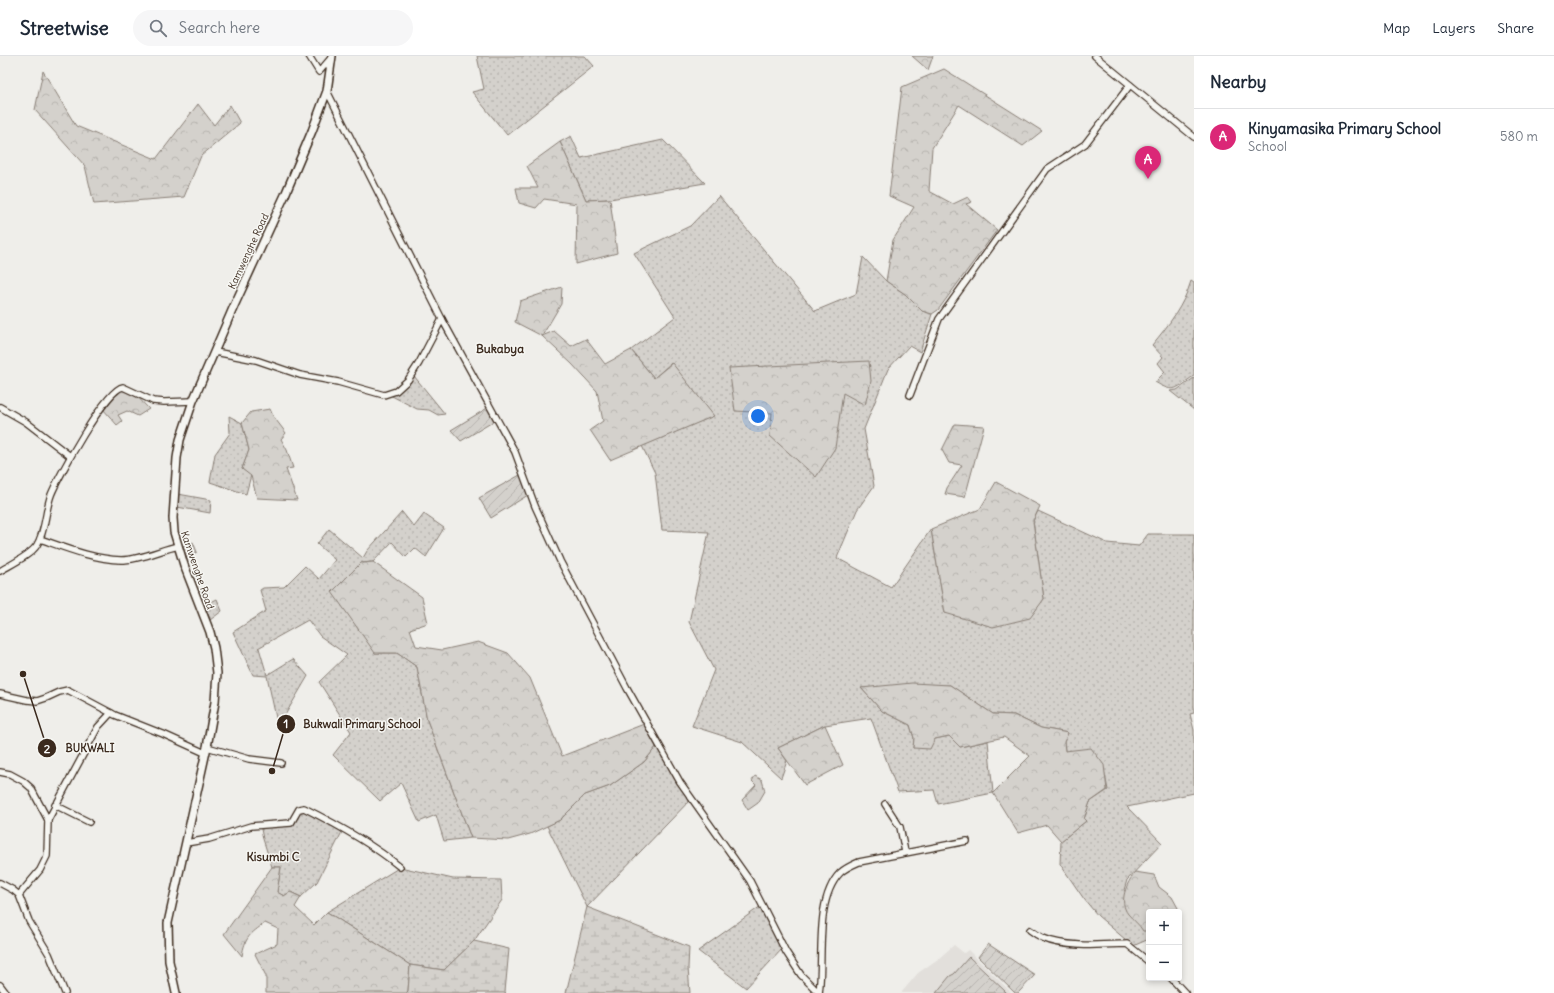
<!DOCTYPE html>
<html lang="en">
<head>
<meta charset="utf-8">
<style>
	body { margin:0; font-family:Delius,sans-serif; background:#f6f6f7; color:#1f2937 }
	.controls { position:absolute; right:12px; bottom:12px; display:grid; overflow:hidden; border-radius:4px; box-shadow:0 2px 6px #0003 }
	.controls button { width:36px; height:36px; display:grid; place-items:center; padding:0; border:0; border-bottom:1px solid #e0e1e3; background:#fff; color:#1f2937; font:20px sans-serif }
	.you { position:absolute; left:758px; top:360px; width:14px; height:14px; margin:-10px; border:3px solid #fff; border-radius:50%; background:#1a73e8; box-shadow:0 0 0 6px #1a73e833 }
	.badge { display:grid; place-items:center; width:26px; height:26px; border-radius:50%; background:#db2777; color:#fff; font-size:13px; font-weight:700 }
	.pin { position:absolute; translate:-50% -33px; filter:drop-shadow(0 1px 2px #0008) }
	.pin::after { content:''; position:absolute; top:21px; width:14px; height:12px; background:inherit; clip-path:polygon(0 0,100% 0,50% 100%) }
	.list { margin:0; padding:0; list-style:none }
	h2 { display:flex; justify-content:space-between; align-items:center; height:52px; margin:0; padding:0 16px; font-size:17px }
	h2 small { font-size:13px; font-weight:400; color:#747a83 }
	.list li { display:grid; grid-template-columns:26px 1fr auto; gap:12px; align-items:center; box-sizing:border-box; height:56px; padding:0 16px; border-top:1px solid #e0e1e3 }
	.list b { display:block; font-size:15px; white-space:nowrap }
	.list p { margin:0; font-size:13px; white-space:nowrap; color:#747a83 }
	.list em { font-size:13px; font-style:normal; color:#747a83 }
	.icon { flex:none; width:22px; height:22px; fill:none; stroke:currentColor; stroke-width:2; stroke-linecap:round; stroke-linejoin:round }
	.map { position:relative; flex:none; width:1194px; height:937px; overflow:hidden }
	header { display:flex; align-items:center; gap:24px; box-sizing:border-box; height:56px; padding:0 20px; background:#fff; border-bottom:1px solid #e0e1e3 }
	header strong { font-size:19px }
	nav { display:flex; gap:22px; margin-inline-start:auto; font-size:14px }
	.search { width:280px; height:36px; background:#f6f6f7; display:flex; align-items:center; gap:10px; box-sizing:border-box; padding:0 14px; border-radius:22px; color:#747a83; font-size:15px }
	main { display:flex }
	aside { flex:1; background:#fff }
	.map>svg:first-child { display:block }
	.built { fill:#e2dfdb }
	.grass { fill:url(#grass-dots); stroke:#887e75 }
	.forest { fill:url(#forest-crowns); stroke:#887e75 }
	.wetland { fill:url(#wetland-marsh); stroke:#887e75 }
	.garden { fill:url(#garden-furrows); stroke:#887e75 }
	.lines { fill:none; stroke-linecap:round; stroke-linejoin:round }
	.minor-casing { stroke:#3b2a1e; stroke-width:8 }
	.major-casing { stroke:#3b2a1e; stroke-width:10 }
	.minor { stroke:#f6f6f2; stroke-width:5.5 }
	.major { stroke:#f6f6f2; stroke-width:7 }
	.labels { text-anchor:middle; stroke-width:3; stroke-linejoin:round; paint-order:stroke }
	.street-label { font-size:10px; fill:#3b2a1e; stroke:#f6f6f2 }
	.quarter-label { font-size:12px; font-weight:bold; fill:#3b2a1e; stroke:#f6f6f2 }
	.leader { fill:none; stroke:#3b2a1e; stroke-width:1.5 }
	.callout-dot { fill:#3b2a1e; stroke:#f6f6f2; stroke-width:1.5 }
	.mark-label { font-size:12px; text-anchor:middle; font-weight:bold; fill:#fff }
	.callout-label { font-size:11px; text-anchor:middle; font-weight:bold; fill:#3b2a1e; stroke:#f6f6f2; stroke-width:3; stroke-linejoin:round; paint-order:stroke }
</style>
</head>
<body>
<header>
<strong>Streetwise</strong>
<div class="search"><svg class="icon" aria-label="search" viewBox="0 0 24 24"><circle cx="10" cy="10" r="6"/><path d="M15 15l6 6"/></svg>Search here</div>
<nav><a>Map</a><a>Layers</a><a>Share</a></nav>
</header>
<main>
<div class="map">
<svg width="1194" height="937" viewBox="0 0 1194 937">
	<defs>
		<pattern id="grass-dots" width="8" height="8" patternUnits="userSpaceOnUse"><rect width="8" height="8" fill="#d4d1cc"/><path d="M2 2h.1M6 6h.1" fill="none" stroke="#b7b4af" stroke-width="1.8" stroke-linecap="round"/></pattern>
		<pattern id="forest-crowns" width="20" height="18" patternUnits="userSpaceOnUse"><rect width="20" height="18" fill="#d4d1cc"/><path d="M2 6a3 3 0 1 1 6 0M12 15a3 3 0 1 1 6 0" fill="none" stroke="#b7b4af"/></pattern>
		<pattern id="wetland-marsh" width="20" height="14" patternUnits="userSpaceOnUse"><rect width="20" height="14" fill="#d4d1cc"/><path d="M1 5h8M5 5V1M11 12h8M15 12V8" fill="none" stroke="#b7b4af"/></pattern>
		<pattern id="garden-furrows" width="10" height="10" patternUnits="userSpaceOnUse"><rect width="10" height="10" fill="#d4d1cc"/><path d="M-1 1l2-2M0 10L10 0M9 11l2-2" fill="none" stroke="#b7b4af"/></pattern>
	</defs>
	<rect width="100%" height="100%" fill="#efeeea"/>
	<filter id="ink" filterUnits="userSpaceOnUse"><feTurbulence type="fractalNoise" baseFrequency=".025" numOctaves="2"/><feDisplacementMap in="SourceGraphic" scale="8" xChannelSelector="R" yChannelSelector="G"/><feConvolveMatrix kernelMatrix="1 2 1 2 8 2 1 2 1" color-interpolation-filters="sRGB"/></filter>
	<g filter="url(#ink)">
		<!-- built -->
		<path class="built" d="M 954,889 L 964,897 L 968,894 L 1012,937 L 901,937 L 918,917 L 938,903 Z"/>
		<!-- grass -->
		<g class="grass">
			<path d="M 477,0 L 585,0 L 594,10 L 507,79 L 472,36 L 484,33 Z"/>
			<path d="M 571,80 L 581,102 L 663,84 L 705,127 L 610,143 L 586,144 L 560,86 Z"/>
			<path d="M 719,140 L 815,255 L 856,238 L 863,201 L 886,225 L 905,238 L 922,255 L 932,258 L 920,296 L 909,290 L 888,313 L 864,373 L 874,430 L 857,454 L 837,502 L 891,531 L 931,473 L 945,557 L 1044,543 L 1033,465 L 1038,455 L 1107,487 L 1139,490 L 1148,478 L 1194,478 L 1194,657 L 1190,658 L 1194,674 L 1194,737 L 1127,751 L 1162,787 L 1127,824 L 1124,834 L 1149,868 L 1149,883 L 1133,890 L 1098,860 L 1084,843 L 1060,808 L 1061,785 L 1086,765 L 1084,763 L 1090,746 L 1108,734 L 1103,709 L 1065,695 L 1064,686 L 1068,677 L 1041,672 L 1014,659 L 993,658 L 950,629 L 861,632 L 882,655 L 910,669 L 914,682 L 913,692 L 935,683 L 949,680 L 960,691 L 988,685 L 993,737 L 938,748 L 934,734 L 898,736 L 871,662 L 825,669 L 778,692 L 787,705 L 781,722 L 742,686 L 692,670 L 714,614 L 689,566 L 709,476 L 662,474 L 655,417 L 642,390 L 713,360 L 671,307 L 654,322 L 631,294 L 675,261 L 634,197 L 690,170 Z"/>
			<path d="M 1191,225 L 1194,227 L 1194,320 C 1176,331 1176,339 1155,326 L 1165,316 L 1158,307 L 1163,301 L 1152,289 C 1168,270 1184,249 1191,225 Z"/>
			<path d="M 414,320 L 445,358 L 438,359 L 429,354 L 417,353 L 388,338 C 400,335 407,329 414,320 Z"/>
			<path d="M 1194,322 L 1194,354 L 1170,335 L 1177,334 Z"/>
			<path d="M 229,360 L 242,367 L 249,394 L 242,413 L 251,419 L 246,438 L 210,426 L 215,398 L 230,377 Z"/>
			<path d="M 178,438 L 211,444 L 210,457 L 177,451 Z"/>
			<path d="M 402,456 L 414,471 L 424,458 L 444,472 L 426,501 L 415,492 L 406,501 L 392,486 L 373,506 L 361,507 L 375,597 L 397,597 L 417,611 L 427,664 L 471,782 L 444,785 L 436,759 L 419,766 L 401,727 L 380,745 L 333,699 L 351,676 L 319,626 L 347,599 L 320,580 L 308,564 L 258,592 L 259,592 L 267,619 L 293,603 L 308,620 L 278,671 L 267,620 L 253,619 L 233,576 L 266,555 L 260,534 L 263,532 L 284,531 L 305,510 L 319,523 L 335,504 L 317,488 L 329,473 L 363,502 L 367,495 Z"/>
			<path d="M 193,486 L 197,496 L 185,501 L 181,491 Z"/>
			<path d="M 217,543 L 222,555 L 210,564 L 205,549 Z"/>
			<path d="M 656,691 L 693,741 L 587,851 L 547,770 L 560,764 L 585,739 L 610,730 L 644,706 Z"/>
			<path d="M 301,753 L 343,774 L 317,826 L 301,841 L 291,836 L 284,840 L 277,836 L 281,811 L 272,811 L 263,783 L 260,768 L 295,767 Z"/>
			<path d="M 400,811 L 453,823 L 501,824 L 502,844 L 474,885 L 444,914 L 410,909 L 327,856 Z"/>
			<path d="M 761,850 L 783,892 L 746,932 L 698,895 Z"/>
		</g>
		<!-- forest -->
		<g class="forest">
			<path d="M 912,0 L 933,0 L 928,14 Z"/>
			<path d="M 944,13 L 1042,75 L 1023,90 L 959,49 L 932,92 L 929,135 L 953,148 L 968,141 L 972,146 L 966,148 L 997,174 L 938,254 L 932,258 L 922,255 L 905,238 L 886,225 L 893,184 L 914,151 L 889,140 L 902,31 Z"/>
			<path d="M 43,15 L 76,70 L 156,103 L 198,48 L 214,69 L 230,49 L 240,67 L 201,100 L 184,141 L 94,148 L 85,110 L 35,54 Z"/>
			<path d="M 560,86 L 586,144 L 610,143 L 617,197 L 576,208 L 577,148 L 544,143 L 536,152 L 519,147 L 516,132 L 538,132 L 527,110 Z"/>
			<path d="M 562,231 L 561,248 L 542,280 L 554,275 L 571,290 L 586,283 L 605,308 L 631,294 L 654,322 L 672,307 L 714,360 L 610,404 L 590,374 L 603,365 L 597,335 L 572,308 L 542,280 L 515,266 L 520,245 Z"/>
			<path d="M 869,305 L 871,325 L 865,349 L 843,337 L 835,392 L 816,421 L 770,380 L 772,357 L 735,355 L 729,312 Z"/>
			<path d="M 115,334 L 133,336 L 149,353 L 138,360 L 127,355 L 118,359 L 122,365 L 117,369 L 103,353 Z"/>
			<path d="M 270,353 L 273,360 L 286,377 L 281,383 L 287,394 L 293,412 L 286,413 L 297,444 L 257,442 L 251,420 L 242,413 L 249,394 L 242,367 L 251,356 Z"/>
			<path d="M 955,368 L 984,370 L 965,441 L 945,438 L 947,432 L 962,409 L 949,407 L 942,394 Z"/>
			<path d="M 996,426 L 1040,450 L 1033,465 L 1044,543 L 1030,562 L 993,571 L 945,557 L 931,473 L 980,453 Z"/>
			<path d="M 373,506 L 422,541 L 428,567 L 410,573 L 416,590 L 442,594 L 478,586 L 508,597 L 530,622 L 562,700 L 644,668 L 656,691 L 644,706 L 610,730 L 585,739 L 560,764 L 530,778 L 508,784 L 471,782 L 427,664 L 417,611 L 397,597 L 375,597 L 332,536 L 361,507 Z"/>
			<path d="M 912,627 L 950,629 L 993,658 L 1014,659 L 1041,672 L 1068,677 L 1064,686 L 1065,695 L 1091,692 L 1104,709 L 1107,734 L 1090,746 L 1084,763 L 1086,765 L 1061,785 L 1047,769 L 1018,777 L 993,737 L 1030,700 L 1004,681 L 960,691 L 949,680 L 935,683 L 930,693 L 913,692 L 914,682 L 910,669 L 882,655 L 861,632 Z"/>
			<path d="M 825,669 L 843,709 L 805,729 L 778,692 Z"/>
			<path d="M 755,720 L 762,724 L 765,735 L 758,747 L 748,754 L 742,744 L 756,729 L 752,725 Z"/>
			<path d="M 272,811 L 281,811 L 277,836 L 284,840 L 290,836 L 301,841 L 295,851 L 314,869 L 327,856 L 410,909 L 408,935 L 406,937 L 266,937 L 266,920 L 255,898 L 277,888 L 278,873 L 265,867 C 250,878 245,881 242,900 L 224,878 Z"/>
			<path d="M 1135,816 L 1154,819 L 1159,831 L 1172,841 L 1178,852 L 1176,856 L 1149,856 L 1149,875 L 1143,875 C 1139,868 1133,864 1128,858 C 1118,845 1127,827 1135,816 Z"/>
		</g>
		<!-- wetland -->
		<g class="wetland">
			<path d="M 587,851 L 689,891 L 688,912 L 690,937 L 566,937 Z"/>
			<path d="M 474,885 L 509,893 L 505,936 L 506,937 L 406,937 L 408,935 L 410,909 L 444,914 Z"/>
		</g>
		<!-- garden -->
		<g class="garden">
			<path d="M 489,351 L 496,364 L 461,385 L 451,374 Z"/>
			<path d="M 520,419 L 528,439 L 491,462 L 479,442 Z"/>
			<path d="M 988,888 L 1035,919 L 1018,937 L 1015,937 L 978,901 Z"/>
			<path d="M 969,901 L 1005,935 L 1007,937 L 936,937 L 950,920 L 954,918 Z"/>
		</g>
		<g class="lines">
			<!-- minor casing -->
			<g class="minor-casing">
				<g id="minor">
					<path d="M 309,0 L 319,16 L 331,2"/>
					<path d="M 1095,0 L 1194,81"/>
					<path d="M 327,35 L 442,263 L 515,396 L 535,450 L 560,505 L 627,632 L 680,726 L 750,825 L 786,896 L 801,919 L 819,937"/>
					<path d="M 215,296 L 256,304 L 300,319 L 338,326 L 384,339 L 396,335 L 408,324 L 419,307 L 442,263"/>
					<path d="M 910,339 L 939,263 L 1047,113 L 1085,88 L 1130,29"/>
					<path d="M 0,351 L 26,366 L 70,400"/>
					<path d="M 40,483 C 66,492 93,503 121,504 C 140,504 160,494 178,490"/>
					<path d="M 0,515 C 10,509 31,499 37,489 C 46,474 45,455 51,439 C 58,421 106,333 123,331 L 153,345 L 164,346 L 193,345"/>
					<path d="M 0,638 L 27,644 L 37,645 L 46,642 L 59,636 L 68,634 L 115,659 L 163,678 L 205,697"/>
					<path d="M 207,691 L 249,703 L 281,707"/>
					<path d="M 0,716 L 10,718 L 23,725 L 31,732 L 48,764 L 47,800 L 40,814 L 19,839"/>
					<path d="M 885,748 L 900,771 L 905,796"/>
					<path d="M 55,749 L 89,766"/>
					<path d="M 48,764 L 98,671 L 111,657"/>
					<path d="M 186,787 L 209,783 L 251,770 L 291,767 L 299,753 L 304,752 C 338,769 371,787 400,811"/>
					<path d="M 0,827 L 13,834 L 19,839 L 29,865 L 49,898 L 65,937"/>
					<path d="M 1030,874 C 1034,877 1039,880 1043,882 C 1065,892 1103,889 1127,888 L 1149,906"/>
					<path d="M 1171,922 L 1185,937"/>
					<path d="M 0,929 L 6,937"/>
					<path d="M 819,937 C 824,903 814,844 840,817 C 845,812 852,809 859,806 L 967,785"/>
				</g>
			</g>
			<!-- major casing -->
			<g class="major-casing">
				<path id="major" d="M 176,937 L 169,905 L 168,867 L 207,691 L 215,646 L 217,617 L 214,592 L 210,576 L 184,509 L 174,476 L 173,462 L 177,402 L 180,384 L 193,345 L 234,250 L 285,139 L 312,75 L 327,35 L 332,0"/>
			</g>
			<!-- minor -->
			<use href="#minor" class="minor"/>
			<!-- major -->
			<use href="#major" class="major"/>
		</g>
	</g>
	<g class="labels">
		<!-- street labels -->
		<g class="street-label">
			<text transform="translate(248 195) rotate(-65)" y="4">Kamwenghe Road</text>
			<text transform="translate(198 514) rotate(71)" y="4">Kamwenghe Road</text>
		</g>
		<!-- quarter labels -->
		<g class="quarter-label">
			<text x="500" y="297">Bukabya</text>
			<text x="273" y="805">Kisumbi C</text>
		</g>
	</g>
	<!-- callouts -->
	<path class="leader" d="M272 715L286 668M23 618L47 692"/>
	<g class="callout-dot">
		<circle cx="272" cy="715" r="4"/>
		<circle cx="23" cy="618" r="4"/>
		<circle cx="286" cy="668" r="10"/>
		<circle cx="47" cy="692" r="10"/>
	</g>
	<g class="mark-label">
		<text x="286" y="672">1</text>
		<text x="47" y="697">2</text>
	</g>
	<g class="callout-label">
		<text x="362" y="672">Bukwali Primary School</text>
		<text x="90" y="696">BUKWALI</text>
	</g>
</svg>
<div class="controls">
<button>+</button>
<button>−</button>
</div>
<div class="you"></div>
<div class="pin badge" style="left:1148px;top:123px">A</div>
</div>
<aside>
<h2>Nearby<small></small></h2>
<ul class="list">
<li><span class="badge">A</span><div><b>Kinyamasika Primary School</b><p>School</p></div><em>580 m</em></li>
</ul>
</aside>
</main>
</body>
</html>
